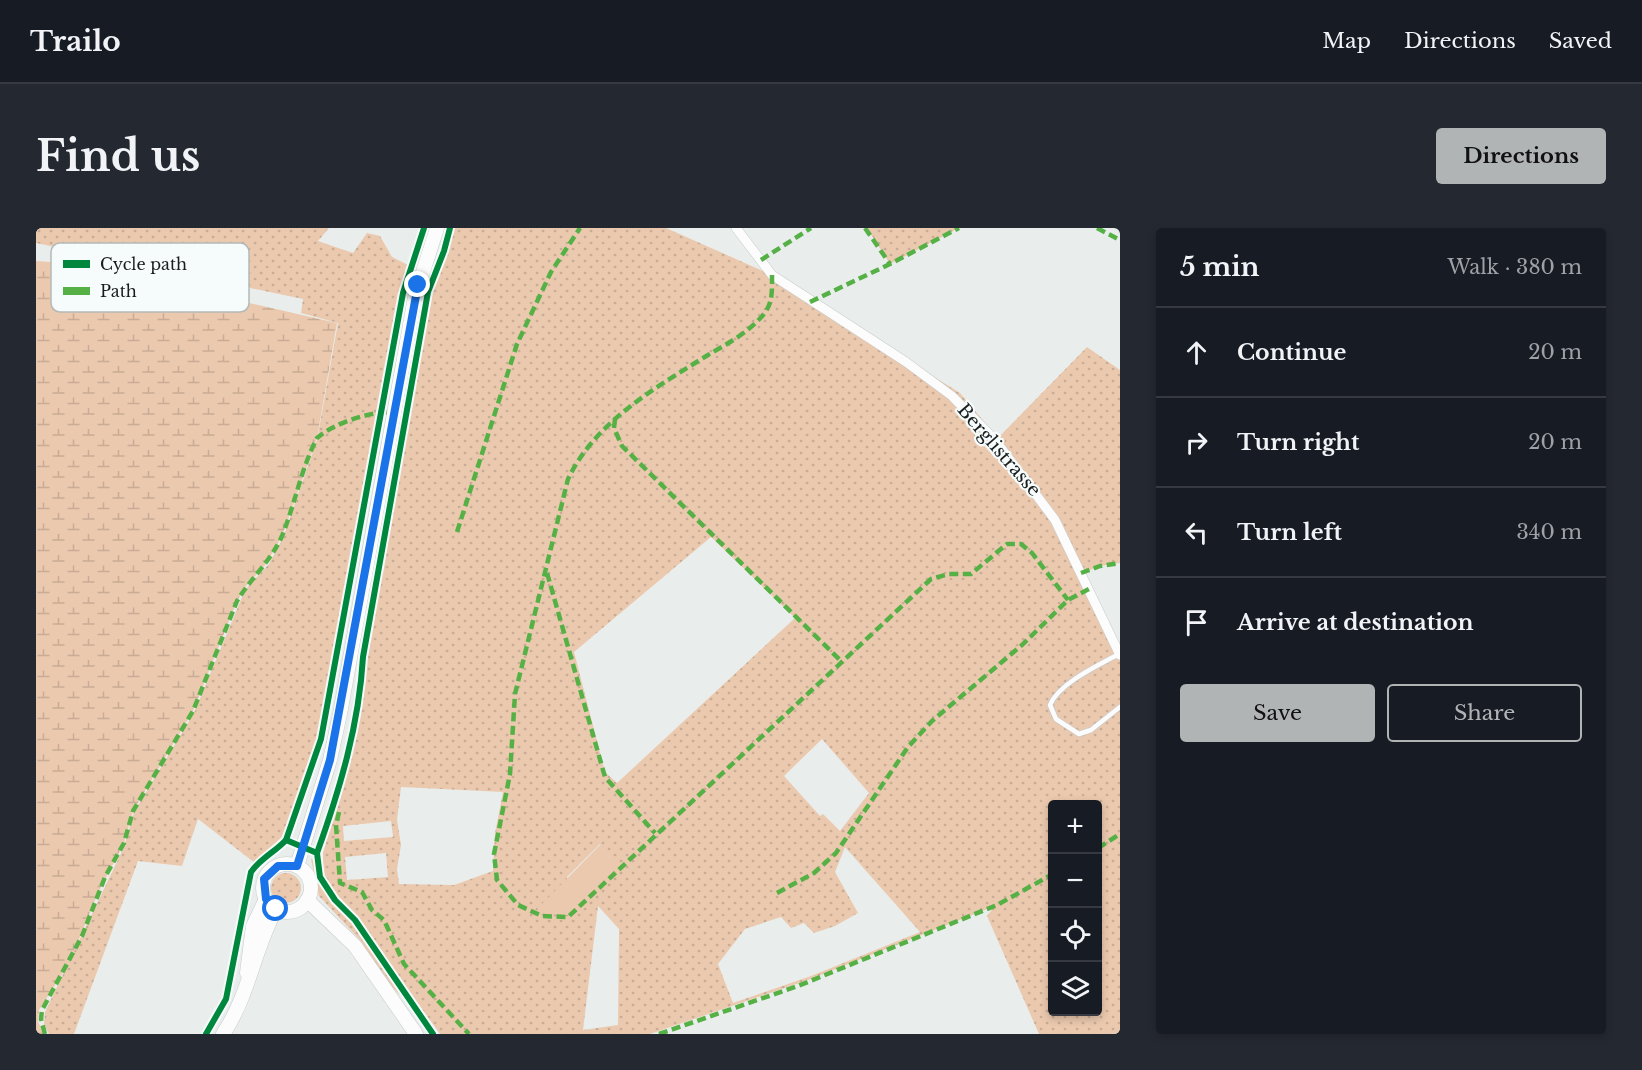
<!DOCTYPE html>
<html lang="en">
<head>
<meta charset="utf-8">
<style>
	body { margin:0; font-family:"Libre Baskerville",serif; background:#242831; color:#f1f3f6 }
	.controls { position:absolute; right:18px; bottom:18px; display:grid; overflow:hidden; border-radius:6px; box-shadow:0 3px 9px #0003 }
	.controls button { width:54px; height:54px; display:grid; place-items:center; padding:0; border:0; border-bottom:2px solid #363941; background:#171b24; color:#f1f3f6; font:30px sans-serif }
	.stop { position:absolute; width:18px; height:18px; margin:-14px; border:4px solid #1a73e8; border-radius:50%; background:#fff }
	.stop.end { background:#1a73e8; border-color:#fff; box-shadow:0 2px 6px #0008 }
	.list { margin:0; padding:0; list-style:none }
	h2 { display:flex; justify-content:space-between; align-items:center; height:78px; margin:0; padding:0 24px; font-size:26px }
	h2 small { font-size:20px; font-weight:400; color:#9ea1a6 }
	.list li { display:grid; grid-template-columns:39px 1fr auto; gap:18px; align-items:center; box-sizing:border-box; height:90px; padding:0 24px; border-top:2px solid #363941 }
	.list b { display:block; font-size:22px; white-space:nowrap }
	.list em { font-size:20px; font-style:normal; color:#9ea1a6 }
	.actions { display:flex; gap:12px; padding:18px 24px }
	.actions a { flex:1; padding:14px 0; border:2px solid #b1b4b5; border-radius:6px; text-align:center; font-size:21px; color:#b1b4b5 }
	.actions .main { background:#b1b4b5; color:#111 }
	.icon { flex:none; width:33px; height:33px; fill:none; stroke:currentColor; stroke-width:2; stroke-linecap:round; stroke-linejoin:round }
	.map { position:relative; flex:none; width:1084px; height:806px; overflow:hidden; border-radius:6px }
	header { display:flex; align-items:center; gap:36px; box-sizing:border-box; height:84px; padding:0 30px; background:#171b24; border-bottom:2px solid #363941 }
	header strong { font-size:28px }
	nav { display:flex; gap:33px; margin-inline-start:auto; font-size:21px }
	.intro { display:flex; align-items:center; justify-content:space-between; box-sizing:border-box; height:144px; padding:0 36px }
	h1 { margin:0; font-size:42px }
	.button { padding:15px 27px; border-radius:6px; background:#b1b4b5; color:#111; font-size:21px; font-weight:700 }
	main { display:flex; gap:36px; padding:0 36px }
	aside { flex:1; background:#171b24; border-radius:6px; box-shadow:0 3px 9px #0003 }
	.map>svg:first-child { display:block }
	.grass { fill:url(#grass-dots); fill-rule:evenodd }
	.wetland { fill:url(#wetland-marsh) }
	.garden { fill:#ebc9ae }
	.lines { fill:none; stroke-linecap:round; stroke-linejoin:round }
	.service-casing { stroke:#c8cbcb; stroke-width:6 }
	.minor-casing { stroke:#c8cbcb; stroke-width:10 }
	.secondary-casing { stroke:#c8cbcb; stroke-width:15 }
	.service { stroke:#fcfcfc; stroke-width:4.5 }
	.minor { stroke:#fcfcfc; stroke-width:9 }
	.secondary { stroke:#fcfcfc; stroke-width:14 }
	.quiet { stroke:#55b145; stroke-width:4.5; stroke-dasharray:9 4.5; stroke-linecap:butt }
	.cycleway-casing { stroke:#f5fcfb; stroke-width:10 }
	.cycleway { stroke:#00873e; stroke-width:6 }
	.route { stroke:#1a73e8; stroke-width:8 }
	.labels { text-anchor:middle; stroke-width:4.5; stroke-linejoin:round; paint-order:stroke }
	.street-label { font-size:18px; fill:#1b1d1d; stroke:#f5fcfb }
	.key { fill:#f5fcfb; stroke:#b4b9b8; stroke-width:1.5 }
	.key-label { font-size:16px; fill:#1b1d1d }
</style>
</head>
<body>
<header>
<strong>Trailo</strong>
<nav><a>Map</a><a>Directions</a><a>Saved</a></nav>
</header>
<div class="intro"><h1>Find us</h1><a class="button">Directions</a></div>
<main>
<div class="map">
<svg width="1084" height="806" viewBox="0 0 1084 806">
	<defs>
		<pattern id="grass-dots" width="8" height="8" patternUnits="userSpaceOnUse" patternTransform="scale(1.5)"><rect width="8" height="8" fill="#ebc9ae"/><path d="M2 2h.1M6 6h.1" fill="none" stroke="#c9ac95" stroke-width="1.8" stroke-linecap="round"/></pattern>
		<pattern id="wetland-marsh" width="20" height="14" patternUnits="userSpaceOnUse" patternTransform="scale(1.5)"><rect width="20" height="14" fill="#ebc9ae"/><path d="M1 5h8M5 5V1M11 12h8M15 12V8" fill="none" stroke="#c9ac95"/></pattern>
	</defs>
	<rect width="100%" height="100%" fill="#e9eeed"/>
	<!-- grass -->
	<g class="grass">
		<path d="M 0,0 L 293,0 L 282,13 L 317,25 L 331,5 L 344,8 L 356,29 L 374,38 L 366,64 L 283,509 L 249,608 L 219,635 L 162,591 L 146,638 L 102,633 L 38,806 L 13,806 L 8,796 L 9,784 L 88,619 L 98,584 L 158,485 L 209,362 L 233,336 L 247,310 L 281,212 L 302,95 L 265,85 L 267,71 L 0,15 Z"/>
		<path d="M 415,0 L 630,0 L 736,47 L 924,165 L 962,210 L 1051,119 L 1084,142 L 1084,335 L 1064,338 L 1049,344 L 1084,422 L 1084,806 L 1003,806 L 951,688 L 959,678 L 772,752 L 614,806 L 404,806 L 321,691 L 298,668 L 287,647 L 287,625 L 305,558 L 325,465 L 327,429 L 392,64 L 414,14 ZM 675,309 L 759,390 L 581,555 L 569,544 L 538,424 ZM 786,511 L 833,565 L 804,603 L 787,586 L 784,588 L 748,548 ZM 365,559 L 467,564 L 459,605 L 457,643 L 418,657 L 363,656 L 361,641 L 365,617 L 361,592 ZM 1017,576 L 1062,576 L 1062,784 L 1017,784 ZM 355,593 L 357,609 L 308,613 L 307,598 ZM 564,616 L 583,638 L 532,686 L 531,649 ZM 809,619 L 884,704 L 775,748 L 697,775 L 682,736 L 709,701 L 745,689 L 755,700 L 768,695 L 778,705 L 799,698 L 822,685 L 799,644 ZM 350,625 L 352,649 L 311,652 L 309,629 ZM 562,678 L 583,701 L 582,797 L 547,802 Z"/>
		<path d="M 831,0 L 923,0 L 854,36 Z"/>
		<path d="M 275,631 L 280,632 L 287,660 L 327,706 L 367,770 L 357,760 L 323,711 L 283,668 Z"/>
		<circle cx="250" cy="660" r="15"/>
	</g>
	<!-- wetland -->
	<path class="wetland" d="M 0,33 L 44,36 L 301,95 L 281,210 L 246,308 L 230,336 L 210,358 L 201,373 L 157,483 L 97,583 L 88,615 L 62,665 L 33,735 L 3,782 L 2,794 L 9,806 L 0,806 Z"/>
	<!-- garden -->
	<path class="garden" d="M 565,616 L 584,638 L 532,687 L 509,686 L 501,681 Z"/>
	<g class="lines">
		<!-- service casing -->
		<g class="service-casing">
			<path id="service" d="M 1083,426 C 1063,437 1023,455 1014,477 L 1020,491 L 1043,506 L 1055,502 L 1084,479"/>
		</g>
		<!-- minor casing -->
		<g class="minor-casing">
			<path id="minor" d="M 700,0 L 736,47 L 870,134 L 916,168 L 959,212 L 1019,292 L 1084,427"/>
		</g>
		<!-- secondary casing -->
		<g class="secondary-casing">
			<g id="secondary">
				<circle cx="251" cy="660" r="24"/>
				<path d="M 261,638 L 294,532 L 304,486 L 379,69 L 401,0"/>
				<path d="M 271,672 L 319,718 L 380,806"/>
				<path d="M 211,745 L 217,698 L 230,671"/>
				<path d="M 187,806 C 213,768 218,721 240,681"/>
			</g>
		</g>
		<!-- service -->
		<use href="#service" class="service"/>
		<!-- minor -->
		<use href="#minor" class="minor"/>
		<!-- secondary -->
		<use href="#secondary" class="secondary"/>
		<!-- quiet -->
		<g class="quiet">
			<path d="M 829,0 L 854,36"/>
			<path d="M 1061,0 L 1084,12"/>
			<path d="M 725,32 L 775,0"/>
			<path d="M 736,47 C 736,59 737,73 730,83 C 717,102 691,116 672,127 C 619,160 560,193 532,251 L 479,466 L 474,546 L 458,626 L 461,652 L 482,677 L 506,688 L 532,689 L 895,351 L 913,346 L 935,346 L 971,316 L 985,316 L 996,325 L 1032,372"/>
			<path d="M 774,74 L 854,36 L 923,0"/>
			<path d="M 579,191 L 578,200 L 586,218 L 806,434"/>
			<path d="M 421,304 L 481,116 L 515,44 L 544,0"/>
			<path d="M 511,345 L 569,549 L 619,605"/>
			<path d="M 1045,345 L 1064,338 L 1084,335"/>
			<path d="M 303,584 L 300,597 L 304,655 L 326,664 L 336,682 L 348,692 L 368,736 L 433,806"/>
			<path d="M 1062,620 L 1084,606"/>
			<path d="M 741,665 L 778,645 L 800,625 L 872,519 L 896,493 L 986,417 L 1032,372 L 1053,361"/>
			<path d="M 9,806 L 5,791 L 6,782 L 46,708 L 69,649 L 88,615 L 97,583 L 157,483 L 201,373 C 215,350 235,333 246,308 C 259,276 265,241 281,210 C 298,195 335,183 358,184"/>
			<path d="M 623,806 L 762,758 L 961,677 L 1017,646"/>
		</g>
		<!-- cycleway casing -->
		<g class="cycleway-casing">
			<g id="cycleway">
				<path d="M 250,612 L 281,625 L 284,649 L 299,672 L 319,692 L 397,806"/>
				<path d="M 281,625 C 304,561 323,497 327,429 L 392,64 L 408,23 L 414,0"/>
				<path d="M 170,806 L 190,771 L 215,644 C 225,630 239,624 250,612 L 285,511 L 367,65 L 388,0"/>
			</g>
		</g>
		<!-- cycleway -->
		<use href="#cycleway" class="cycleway"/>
	</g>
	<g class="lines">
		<!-- route -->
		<path class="route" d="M 240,681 L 230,671 L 228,651 L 242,638 L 261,638 L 294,532 L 382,57"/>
	</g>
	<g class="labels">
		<!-- street labels -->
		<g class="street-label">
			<text transform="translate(963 222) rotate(49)" y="6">Berglistrasse</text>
		</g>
	</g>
	<!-- legend -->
	<rect x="15" y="15" width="198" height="69" rx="9" class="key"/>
	<rect x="27" y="32" width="27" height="8" fill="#00873e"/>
	<rect x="27" y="59" width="27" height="8" fill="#55b145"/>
	<g class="key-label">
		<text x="64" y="42">Cycle path</text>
		<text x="64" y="69">Path</text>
	</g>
</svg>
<div class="controls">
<button>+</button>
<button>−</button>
<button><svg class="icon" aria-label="locate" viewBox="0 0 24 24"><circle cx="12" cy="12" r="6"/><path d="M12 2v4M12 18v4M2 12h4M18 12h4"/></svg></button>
<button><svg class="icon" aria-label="layers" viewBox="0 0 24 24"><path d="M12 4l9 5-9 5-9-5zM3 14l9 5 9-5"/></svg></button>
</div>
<div class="stop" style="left:240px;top:681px"></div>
<div class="stop end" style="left:382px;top:57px"></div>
</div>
<aside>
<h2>5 min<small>Walk · 380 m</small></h2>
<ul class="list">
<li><svg class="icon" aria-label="ahead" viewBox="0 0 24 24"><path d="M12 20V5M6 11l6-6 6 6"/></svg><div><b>Continue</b></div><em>20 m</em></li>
<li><svg class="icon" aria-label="right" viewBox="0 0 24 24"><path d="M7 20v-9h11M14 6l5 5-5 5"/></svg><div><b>Turn right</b></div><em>20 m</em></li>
<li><svg class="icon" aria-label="left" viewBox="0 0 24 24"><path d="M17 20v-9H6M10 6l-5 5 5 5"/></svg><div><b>Turn left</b></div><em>340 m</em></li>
<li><svg class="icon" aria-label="arrive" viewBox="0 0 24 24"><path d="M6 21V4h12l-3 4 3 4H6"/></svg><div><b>Arrive at destination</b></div></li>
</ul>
<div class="actions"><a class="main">Save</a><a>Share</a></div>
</aside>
</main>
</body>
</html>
